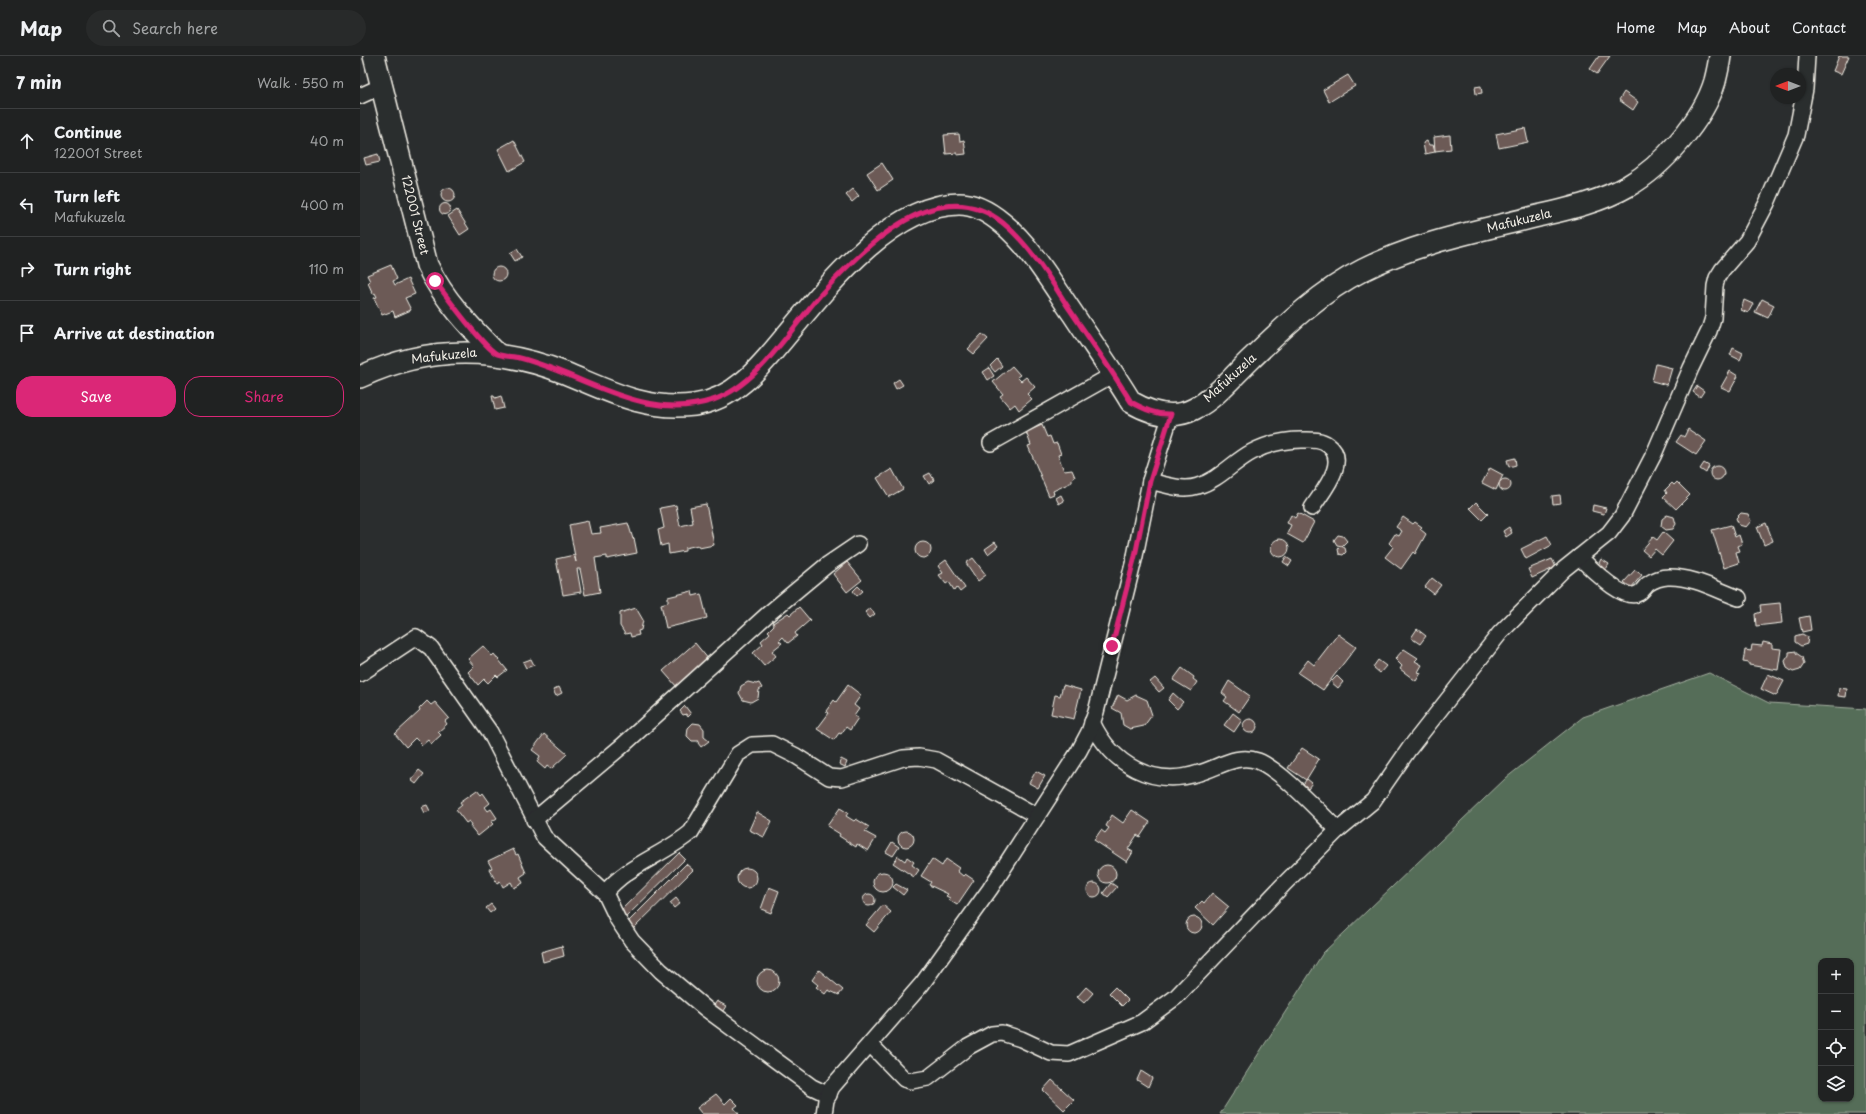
<!DOCTYPE html>
<html lang="en">
<head>
<meta charset="utf-8">
<style>
	body { margin:0; font-family:"Playpen Sans",sans-serif; background:#282a2a; color:#f1f3f6 }
	.controls { position:absolute; right:12px; bottom:12px; display:grid; overflow:hidden; border-radius:8px; box-shadow:0 1px 3px #0004 }
	.controls button { width:36px; height:36px; display:grid; place-items:center; padding:0; border:0; border-bottom:1px solid #3d3f40; background:#202222; color:#f1f3f6; font:20px sans-serif }
	.compass { position:absolute; left:1410px; top:12px; width:36px; height:36px; border-radius:50%; background:#202222; box-shadow:0 1px 3px #0004; rotate:270deg }
	.stop { position:absolute; width:12px; height:12px; margin:-9px; border:3px solid #db2777; border-radius:50%; background:#fff }
	.stop.end { background:#db2777; border-color:#fff; box-shadow:0 1px 4px #0008 }
	.list { margin:0; padding:0; list-style:none }
	h2 { display:flex; justify-content:space-between; align-items:center; height:52px; margin:0; padding:0 16px; font-size:17px }
	h2 small { font-size:13px; font-weight:400; color:#a2a4a5 }
	.list li { display:grid; grid-template-columns:26px 1fr auto; gap:12px; align-items:center; box-sizing:border-box; height:64px; padding:0 16px; border-top:1px solid #3d3f40 }
	.list b { display:block; font-size:15px; white-space:nowrap }
	.list p { margin:0; font-size:13px; white-space:nowrap; color:#a2a4a5 }
	.list em { font-size:13px; font-style:normal; color:#a2a4a5 }
	.actions { display:flex; gap:8px; padding:12px 16px }
	.actions a { flex:1; padding:9px 0; border:1px solid #db2777; border-radius:16px; text-align:center; font-size:14px; color:#db2777 }
	.actions .main { background:#db2777; color:#fff }
	.icon { flex:none; width:22px; height:22px; fill:none; stroke:currentColor; stroke-width:2; stroke-linecap:round; stroke-linejoin:round }
	.map { position:relative; flex:none; width:1506px; height:1058px; overflow:hidden }
	header { display:flex; align-items:center; gap:24px; box-sizing:border-box; height:56px; padding:0 20px; background:#202222; border-bottom:1px solid #3d3f40 }
	header strong { font-size:19px }
	nav { display:flex; gap:22px; margin-inline-start:auto; font-size:14px }
	.search { width:280px; height:36px; background:#282a2a; display:flex; align-items:center; gap:10px; box-sizing:border-box; padding:0 14px; border-radius:22px; color:#a2a4a5; font-size:15px }
	main { display:flex }
	aside { flex:1; background:#202222 }
	.map>svg:first-child { display:block }
	.green { fill:#556d59; stroke:#a4afa0; fill-rule:evenodd }
	.building { fill:#6c5a57; stroke:#f4f1e8 }
	.lines { fill:none; stroke-linecap:round; stroke-linejoin:round }
	.street-casing { stroke:#f4f1e8; stroke-width:18 }
	.secondary-casing { stroke:#f4f1e8; stroke-width:24 }
	.street { stroke:#2a2d2e; stroke-width:15 }
	.secondary { stroke:#2a2d2e; stroke-width:21 }
	.route { stroke:#db2777; stroke-width:5 }
	.labels { text-anchor:middle; stroke-width:3.5; stroke-linejoin:round; paint-order:stroke }
	.street-label { font-size:12px; fill:#f4f1e8; stroke:#2a2d2e }
</style>
</head>
<body>
<header>
<strong>Map</strong>
<div class="search"><svg class="icon" aria-label="search" viewBox="0 0 24 24"><circle cx="10" cy="10" r="6"/><path d="M15 15l6 6"/></svg>Search here</div>
<nav><a>Home</a><a>Map</a><a>About</a><a>Contact</a></nav>
</header>
<main>
<aside>
<h2>7 min<small>Walk · 550 m</small></h2>
<ul class="list">
<li><svg class="icon" aria-label="ahead" viewBox="0 0 24 24"><path d="M12 20V5M6 11l6-6 6 6"/></svg><div><b>Continue</b><p>122001 Street</p></div><em>40 m</em></li>
<li><svg class="icon" aria-label="left" viewBox="0 0 24 24"><path d="M17 20v-9H6M10 6l-5 5 5 5"/></svg><div><b>Turn left</b><p>Mafukuzela</p></div><em>400 m</em></li>
<li><svg class="icon" aria-label="right" viewBox="0 0 24 24"><path d="M7 20v-9h11M14 6l5 5-5 5"/></svg><div><b>Turn right</b></div><em>110 m</em></li>
<li><svg class="icon" aria-label="arrive" viewBox="0 0 24 24"><path d="M6 21V4h12l-3 4 3 4H6"/></svg><div><b>Arrive at destination</b></div></li>
</ul>
<div class="actions"><a class="main">Save</a><a>Share</a></div>
</aside>
<div class="map">
<svg width="1506" height="1058" viewBox="0 0 1506 1058">
	<rect width="100%" height="100%" fill="#2a2d2e"/>
	<filter id="ink" filterUnits="userSpaceOnUse"><feTurbulence type="fractalNoise" baseFrequency=".025" numOctaves="2"/><feDisplacementMap in="SourceGraphic" scale="8" xChannelSelector="R" yChannelSelector="G"/><feConvolveMatrix kernelMatrix="1 2 1 2 8 2 1 2 1" color-interpolation-filters="sRGB"/></filter>
	<g filter="url(#ink)">
		<!-- green -->
		<path class="green" d="M 1349,617 L 1409,647 L 1506,653 L 1506,1058 L 860,1058 L 963,897 L 1146,722 L 1223,661 ZM 1461,905 L 1491,905 L 1491,1043 L 1461,1043 Z"/>
		<!-- building -->
		<g class="building">
			<path d="M 1239,0 L 1250,0 L 1237,18 L 1230,13 Z"/>
			<path d="M 1479,0 L 1489,0 L 1481,18 L 1473,15 Z"/>
			<path d="M 988,19 L 995,30 L 969,46 L 963,34 Z"/>
			<path d="M 1121,30 L 1122,37 L 1116,38 L 1115,31 Z"/>
			<path d="M 1264,36 L 1278,46 L 1273,54 L 1259,44 Z"/>
			<path d="M 1165,72 L 1168,86 L 1139,92 L 1136,78 Z"/>
			<path d="M 599,78 L 600,85 L 604,84 L 606,98 L 597,99 L 597,97 L 586,98 L 584,79 Z"/>
			<path d="M 1090,79 L 1091,93 L 1075,95 L 1074,81 Z"/>
			<path d="M 154,84 L 165,106 L 149,115 L 138,93 Z"/>
			<path d="M 1067,85 L 1069,89 L 1073,89 L 1075,96 L 1065,98 L 1063,87 Z"/>
			<path d="M 18,98 L 20,106 L 6,109 L 4,102 Z"/>
			<path d="M 522,107 L 533,124 L 518,134 L 507,117 Z"/>
			<circle cx="88" cy="139" r="7"/>
			<path d="M 493,133 L 499,140 L 492,146 L 486,139 Z"/>
			<circle cx="85" cy="153" r="5.5"/>
			<path d="M 97,154 L 109,173 L 100,179 L 88,160 Z"/>
			<path d="M 157,193 L 162,201 L 155,205 L 150,197 Z"/>
			<path d="M 31,209 L 37,223 L 33,225 L 35,229 L 48,223 L 55,238 L 45,242 L 51,254 L 35,261 L 33,255 L 22,259 L 14,242 L 17,241 L 15,237 L 13,238 L 8,227 L 10,225 L 7,219 Z"/>
			<circle cx="139" cy="218" r="7"/>
			<path d="M 1402,243 L 1414,249 L 1408,262 L 1395,256 Z"/>
			<path d="M 1384,244 L 1393,248 L 1388,257 L 1381,254 Z"/>
			<path d="M 622,278 L 628,283 L 614,298 L 608,293 Z"/>
			<path d="M 1373,292 L 1383,297 L 1380,304 L 1370,299 Z"/>
			<path d="M 637,303 L 642,310 L 635,316 L 630,310 Z"/>
			<path d="M 1296,308 L 1312,312 L 1307,329 L 1292,325 Z"/>
			<path d="M 652,310 L 660,319 L 657,321 L 661,325 L 666,321 L 675,331 L 667,338 L 672,343 L 659,354 L 655,348 L 650,352 L 640,340 L 643,338 L 633,326 Z"/>
			<path d="M 629,312 L 634,320 L 628,324 L 623,316 Z"/>
			<path d="M 1370,315 L 1378,320 L 1370,335 L 1361,331 Z"/>
			<path d="M 539,323 L 543,329 L 536,333 L 533,327 Z"/>
			<path d="M 1337,330 L 1344,335 L 1340,341 L 1333,336 Z"/>
			<path d="M 132,340 L 134,340 L 135,342 L 141,340 L 144,352 L 135,354 Z"/>
			<path d="M 682,369 L 687,381 L 690,380 L 693,388 L 697,387 L 701,398 L 698,399 L 704,415 L 712,414 L 715,421 L 712,423 L 712,426 L 693,435 L 694,438 L 689,440 L 668,390 L 671,389 L 666,376 Z"/>
			<path d="M 1328,373 L 1346,385 L 1336,399 L 1316,386 L 1321,379 L 1324,381 Z"/>
			<path d="M 1155,402 L 1156,409 L 1149,411 L 1147,404 Z"/>
			<path d="M 1344,407 L 1349,410 L 1346,417 L 1340,413 Z"/>
			<circle cx="1357" cy="417" r="7"/>
			<path d="M 1130,412 L 1143,419 L 1136,434 L 1122,427 Z"/>
			<path d="M 532,413 L 543,433 L 529,441 L 517,422 Z"/>
			<path d="M 570,417 L 574,424 L 569,428 L 564,420 Z"/>
			<circle cx="1145" cy="429" r="6"/>
			<path d="M 1317,426 L 1330,439 L 1316,453 L 1303,441 L 1307,437 L 1305,434 L 1312,427 L 1314,429 Z"/>
			<path d="M 701,439 L 704,445 L 699,448 L 696,442 Z"/>
			<path d="M 1200,439 L 1201,447 L 1193,448 L 1192,440 Z"/>
			<path d="M 1116,446 L 1128,458 L 1122,464 L 1110,452 Z"/>
			<path d="M 346,448 L 354,489 L 339,492 L 338,489 L 325,492 L 325,495 L 309,498 L 308,488 L 301,490 L 298,474 L 304,472 L 300,452 L 316,449 L 320,470 L 333,467 L 330,451 Z"/>
			<path d="M 1233,449 L 1246,452 L 1244,458 L 1232,455 Z"/>
			<path d="M 938,457 L 954,466 L 943,487 L 927,478 L 931,469 L 927,467 L 931,459 L 935,462 Z"/>
			<path d="M 1381,457 L 1388,458 L 1391,465 L 1386,471 L 1379,469 L 1376,462 Z"/>
			<path d="M 1307,459 L 1314,461 L 1316,468 L 1313,473 L 1306,474 L 1301,470 L 1302,463 Z"/>
			<path d="M 1043,461 L 1053,468 L 1055,466 L 1062,471 L 1060,473 L 1066,478 L 1055,498 L 1053,496 L 1041,513 L 1025,501 L 1033,491 L 1029,487 L 1035,478 L 1039,480 L 1042,475 L 1036,471 Z"/>
			<path d="M 228,465 L 231,478 L 241,477 L 240,472 L 268,467 L 273,483 L 274,482 L 277,497 L 247,503 L 247,500 L 235,502 L 240,536 L 225,539 L 220,513 L 217,513 L 221,536 L 203,539 L 196,503 L 214,499 L 216,506 L 209,469 Z"/>
			<path d="M 1406,467 L 1413,485 L 1404,489 L 1397,471 Z"/>
			<path d="M 1371,469 L 1375,481 L 1379,479 L 1382,488 L 1378,490 L 1380,495 L 1376,496 L 1379,507 L 1364,512 L 1352,474 Z"/>
			<path d="M 1149,471 L 1152,477 L 1146,481 L 1143,475 Z"/>
			<path d="M 1303,476 L 1313,485 L 1302,499 L 1295,493 L 1289,500 L 1282,494 L 1293,481 L 1297,484 Z"/>
			<path d="M 978,479 L 983,480 L 987,485 L 982,490 L 977,489 L 974,484 Z"/>
			<path d="M 1187,480 L 1192,489 L 1166,503 L 1161,493 Z"/>
			<circle cx="920" cy="492" r="9"/>
			<circle cx="563" cy="494" r="8"/>
			<path d="M 635,486 L 638,490 L 628,498 L 625,493 Z"/>
			<path d="M 981,490 L 985,492 L 986,496 L 983,499 L 979,498 L 978,493 Z"/>
			<path d="M 926,501 L 932,505 L 929,510 L 923,506 Z"/>
			<path d="M 613,502 L 626,519 L 618,525 L 606,507 Z"/>
			<path d="M 1192,503 L 1196,511 L 1172,522 L 1168,513 Z"/>
			<path d="M 1241,503 L 1249,508 L 1245,515 L 1237,511 Z"/>
			<path d="M 586,504 L 605,532 L 600,536 L 597,532 L 594,534 L 589,526 L 586,528 L 579,519 L 583,517 L 578,510 Z"/>
			<path d="M 487,506 L 502,524 L 487,536 L 473,518 Z"/>
			<path d="M 1275,514 L 1282,519 L 1271,532 L 1264,526 Z"/>
			<path d="M 1072,522 L 1081,529 L 1074,538 L 1065,531 Z"/>
			<path d="M 498,530 L 503,535 L 497,540 L 493,535 Z"/>
			<path d="M 332,535 L 333,540 L 341,538 L 347,562 L 306,572 L 301,548 L 308,546 L 308,541 Z"/>
			<path d="M 1420,547 L 1422,567 L 1396,570 L 1395,558 L 1401,556 L 1400,549 Z"/>
			<path d="M 439,551 L 450,564 L 435,577 L 437,580 L 428,587 L 423,581 L 419,585 L 422,587 L 412,595 L 416,600 L 404,610 L 393,597 L 403,588 L 401,585 L 410,577 L 408,575 L 414,569 L 413,567 L 428,557 L 430,559 Z"/>
			<path d="M 276,552 L 283,564 L 281,574 L 278,575 L 279,579 L 271,581 L 270,577 L 265,578 L 260,570 L 260,557 Z"/>
			<path d="M 510,552 L 515,558 L 510,562 L 505,556 Z"/>
			<path d="M 1449,560 L 1451,574 L 1442,576 L 1439,562 Z"/>
			<path d="M 1057,573 L 1066,580 L 1060,588 L 1051,582 Z"/>
			<path d="M 978,578 L 996,591 L 963,634 L 938,617 L 948,604 L 954,609 Z"/>
			<path d="M 1442,578 L 1448,581 L 1447,588 L 1441,590 L 1435,586 L 1435,580 Z"/>
			<path d="M 1403,586 L 1412,588 L 1412,592 L 1421,593 L 1418,614 L 1389,609 L 1389,607 L 1383,606 L 1385,594 L 1391,595 L 1392,589 L 1402,590 Z"/>
			<path d="M 335,587 L 349,604 L 317,631 L 303,615 Z"/>
			<path d="M 123,590 L 132,600 L 134,598 L 147,614 L 138,621 L 136,619 L 128,627 L 124,623 L 118,629 L 108,616 L 114,610 L 108,603 Z"/>
			<path d="M 1044,593 L 1058,602 L 1055,605 L 1062,609 L 1058,616 L 1061,617 L 1056,625 L 1040,613 L 1042,610 L 1035,603 Z"/>
			<path d="M 1436,595 L 1436,597 L 1442,601 L 1444,608 L 1440,614 L 1433,616 L 1427,612 L 1425,605 L 1429,599 L 1429,596 Z"/>
			<path d="M 171,603 L 174,609 L 166,612 L 163,606 Z"/>
			<path d="M 1018,604 L 1026,610 L 1020,617 L 1013,611 Z"/>
			<path d="M 822,612 L 834,621 L 833,623 L 837,626 L 831,635 L 813,624 Z"/>
			<path d="M 1408,618 L 1424,625 L 1416,640 L 1401,633 Z"/>
			<path d="M 977,620 L 983,626 L 978,632 L 971,626 Z"/>
			<path d="M 795,622 L 804,632 L 799,636 L 790,626 Z"/>
			<path d="M 869,625 L 890,640 L 879,656 L 864,645 L 867,641 L 862,637 Z"/>
			<path d="M 388,626 L 396,628 L 399,627 L 402,632 L 399,634 L 398,642 L 391,646 L 383,644 L 379,637 L 381,630 Z"/>
			<path d="M 488,629 L 501,639 L 494,649 L 499,653 L 494,660 L 498,662 L 490,674 L 486,671 L 481,678 L 479,677 L 474,684 L 457,673 L 469,657 L 466,655 L 474,644 L 476,646 Z"/>
			<path d="M 703,629 L 721,634 L 714,663 L 691,658 L 695,639 L 700,640 Z"/>
			<path d="M 199,631 L 202,637 L 196,640 L 193,634 Z"/>
			<path d="M 1479,632 L 1487,633 L 1486,641 L 1478,640 Z"/>
			<path d="M 813,637 L 823,646 L 817,653 L 808,644 Z"/>
			<path d="M 758,639 L 767,644 L 776,639 L 787,644 L 792,659 L 784,670 L 770,673 L 763,669 L 761,657 L 752,652 Z"/>
			<path d="M 67,645 L 71,649 L 75,646 L 89,662 L 85,665 L 87,668 L 78,676 L 81,679 L 71,688 L 68,684 L 62,689 L 55,682 L 46,691 L 35,678 L 60,655 L 59,653 Z"/>
			<path d="M 325,650 L 331,658 L 328,661 L 326,658 L 323,659 L 320,655 Z"/>
			<path d="M 873,657 L 882,664 L 874,676 L 864,669 Z"/>
			<circle cx="890" cy="670" r="7"/>
			<path d="M 333,667 L 340,668 L 344,673 L 344,681 L 349,685 L 341,691 L 338,687 L 339,685 L 332,685 L 327,680 L 328,672 Z"/>
			<path d="M 184,678 L 207,698 L 191,713 L 187,710 L 185,713 L 177,706 L 180,700 L 172,694 Z"/>
			<path d="M 942,692 L 959,703 L 946,724 L 928,712 Z"/>
			<path d="M 481,703 L 487,706 L 485,711 L 479,708 Z"/>
			<path d="M 59,714 L 64,718 L 56,728 L 51,724 Z"/>
			<path d="M 676,715 L 685,720 L 678,732 L 669,727 Z"/>
			<path d="M 947,723 L 952,727 L 948,732 L 943,728 Z"/>
			<path d="M 117,734 L 121,739 L 123,737 L 130,747 L 125,751 L 128,755 L 131,753 L 137,762 L 131,766 L 133,768 L 118,780 L 110,770 L 111,769 L 109,765 L 106,767 L 96,754 L 102,749 L 100,746 Z"/>
			<path d="M 67,749 L 70,755 L 64,757 L 61,751 Z"/>
			<path d="M 480,752 L 488,757 L 486,760 L 494,765 L 496,763 L 509,771 L 505,776 L 516,782 L 508,795 L 497,788 L 496,791 L 479,780 L 480,778 L 467,770 Z"/>
			<path d="M 772,754 L 790,766 L 780,781 L 777,779 L 768,793 L 773,796 L 767,806 L 734,784 L 741,774 L 745,777 L 749,772 L 746,770 L 752,759 L 763,767 Z"/>
			<path d="M 397,756 L 412,765 L 404,781 L 389,774 Z"/>
			<circle cx="546" cy="783" r="8"/>
			<path d="M 532,786 L 539,791 L 533,800 L 526,796 Z"/>
			<path d="M 153,793 L 156,799 L 158,798 L 166,817 L 160,821 L 163,827 L 154,832 L 151,826 L 143,831 L 140,825 L 137,827 L 129,813 L 132,812 L 128,805 Z"/>
			<path d="M 319,797 L 325,803 L 262,865 L 256,859 Z"/>
			<path d="M 538,800 L 545,805 L 547,801 L 554,806 L 552,809 L 559,814 L 554,821 L 533,807 Z"/>
			<path d="M 572,803 L 582,810 L 586,803 L 599,812 L 597,815 L 603,820 L 605,818 L 614,824 L 597,849 L 589,844 L 590,842 L 586,840 L 588,838 L 569,829 L 571,826 L 561,820 Z"/>
			<path d="M 326,808 L 333,814 L 271,875 L 265,869 Z"/>
			<circle cx="747" cy="818" r="9"/>
			<circle cx="387" cy="822" r="10"/>
			<circle cx="523" cy="826" r="10"/>
			<circle cx="734" cy="834" r="7"/>
			<path d="M 751,827 L 757,831 L 748,841 L 743,837 Z"/>
			<path d="M 536,828 L 547,834 L 543,839 L 533,831 Z"/>
			<path d="M 409,831 L 419,835 L 411,857 L 401,853 Z"/>
			<path d="M 852,837 L 869,851 L 853,869 L 835,852 L 842,845 L 844,847 Z"/>
			<circle cx="509" cy="844" r="6"/>
			<path d="M 316,842 L 320,847 L 314,852 L 310,847 Z"/>
			<path d="M 131,848 L 135,853 L 130,857 L 126,852 Z"/>
			<path d="M 523,849 L 531,856 L 514,876 L 506,869 Z"/>
			<circle cx="834" cy="869" r="8"/>
			<path d="M 202,890 L 204,900 L 183,906 L 181,896 Z"/>
			<circle cx="408" cy="925" r="11"/>
			<path d="M 459,914 L 483,934 L 479,939 L 468,934 L 465,938 L 456,931 L 458,929 L 452,924 Z"/>
			<path d="M 726,931 L 733,937 L 724,947 L 717,941 Z"/>
			<path d="M 755,931 L 768,944 L 762,950 L 749,937 Z"/>
			<path d="M 357,945 L 366,950 L 361,958 L 352,952 Z"/>
			<path d="M 781,1015 L 792,1022 L 788,1031 L 777,1024 Z"/>
			<path d="M 692,1024 L 714,1044 L 704,1054 L 683,1034 Z"/>
			<path d="M 356,1038 L 365,1048 L 371,1042 L 378,1049 L 374,1052 L 379,1058 L 342,1058 L 337,1052 Z"/>
		</g>
		<g class="lines">
			<!-- street casing -->
			<g class="street-casing">
				<g id="street">
					<path d="M 0,40 L 22,30"/>
					<path d="M 631,387 L 754,318"/>
					<path d="M 790,425 C 805,429 823,435 838,430 C 859,424 873,406 892,396 C 907,388 924,384 942,384 C 951,384 960,383 968,389 C 990,405 962,436 952,452"/>
					<path d="M 1219,501 C 1231,512 1264,547 1279,537 C 1283,535 1285,530 1288,528 C 1293,524 1302,521 1308,521 C 1332,520 1357,534 1379,542"/>
					<path d="M 0,618 L 56,581 L 71,592 L 130,676 L 184,781 L 245,837 L 258,864 L 272,885 L 301,915 L 346,953 L 452,1031 L 469,1039"/>
					<path d="M 732,666 C 752,709 793,732 839,717 C 858,712 877,697 898,705 C 921,714 959,756 978,774"/>
					<path d="M 174,764 L 262,690 L 408,558 L 467,509 L 498,488"/>
					<path d="M 245,837 C 267,809 304,799 331,776 L 378,698 L 392,689 L 412,688 L 436,700 L 469,721 L 482,722 L 543,702 L 559,701 L 576,704 L 677,760"/>
					<path d="M 510,988 L 544,1023 L 551,1025 L 568,1022 L 608,991 L 632,978 L 642,977 L 661,983 L 691,997 L 709,998 L 782,966 L 816,941 L 923,829 L 978,774 L 1013,745 L 1049,693 L 1140,577 L 1204,513 L 1249,477 L 1262,460 L 1294,398 L 1331,312 L 1349,275 L 1353,262 L 1355,230 L 1357,222 L 1362,214 L 1387,185 L 1407,147 L 1436,79 L 1445,33 L 1447,0"/>
					<path d="M 464,1058 L 466,1044 L 472,1031 L 562,928 L 630,833 L 719,695 L 729,676 L 736,656 L 775,500 L 790,425 L 811,358"/>
				</g>
			</g>
			<!-- secondary casing -->
			<g class="secondary-casing">
				<g id="secondary">
					<path d="M 14,0 L 67,209 C 83,243 111,272 137,298"/>
					<path d="M 0,321 C 68,289 136,290 205,317 C 249,335 285,355 334,349 C 378,343 404,306 430,275 C 469,228 533,148 599,148 C 614,148 630,157 642,167 C 669,188 693,229 713,258 C 732,287 753,316 771,346 C 790,357 813,364 834,353 C 856,342 874,319 892,302 C 925,270 961,235 1003,214 C 1058,186 1118,175 1178,160 C 1208,153 1240,146 1268,130 C 1302,111 1344,63 1355,25 C 1357,17 1359,8 1360,0"/>
				</g>
			</g>
			<!-- street -->
			<use href="#street" class="street"/>
			<!-- secondary -->
			<use href="#secondary" class="secondary"/>
		</g>
	</g>
	<g class="lines" filter="url(#ink)">
		<!-- route -->
		<path class="route" d="M 75,225 C 86,240 124,291 137,298 C 144,301 153,300 160,302 C 182,308 204,317 225,326 C 266,343 307,359 353,344 C 399,329 431,271 463,236 C 505,190 579,115 643,167 C 671,190 691,225 710,254 C 731,285 752,315 771,346 C 784,353 796,359 811,358 L 790,425 L 775,500 L 752,590"/>
	</g>
	<g class="labels">
		<!-- street labels -->
		<g class="street-label">
			<text transform="translate(55 159) rotate(76)" y="4">122001 Street</text>
			<text transform="translate(1159 165) rotate(-14)" y="4">Mafukuzela</text>
			<text transform="translate(84 300) rotate(-6)" y="4">Mafukuzela</text>
			<text transform="translate(870 322) rotate(-42)" y="4">Mafukuzela</text>
		</g>
	</g>
</svg>
<div class="controls">
<button>+</button>
<button>−</button>
<button><svg class="icon" aria-label="locate" viewBox="0 0 24 24"><circle cx="12" cy="12" r="6"/><path d="M12 2v4M12 18v4M2 12h4M18 12h4"/></svg></button>
<button><svg class="icon" aria-label="layers" viewBox="0 0 24 24"><path d="M12 4l9 5-9 5-9-5zM3 14l9 5 9-5"/></svg></button>
</div>
<svg class="compass" viewBox="-18 -18 36 36"><path d="M0-13l5 13h-10z" fill="#e53935"/><path d="M0 13l5-13h-10z" fill="#a2a4a5"/></svg>
<div class="stop" style="left:75px;top:225px"></div>
<div class="stop end" style="left:752px;top:590px"></div>
</div>
</main>
</body>
</html>
